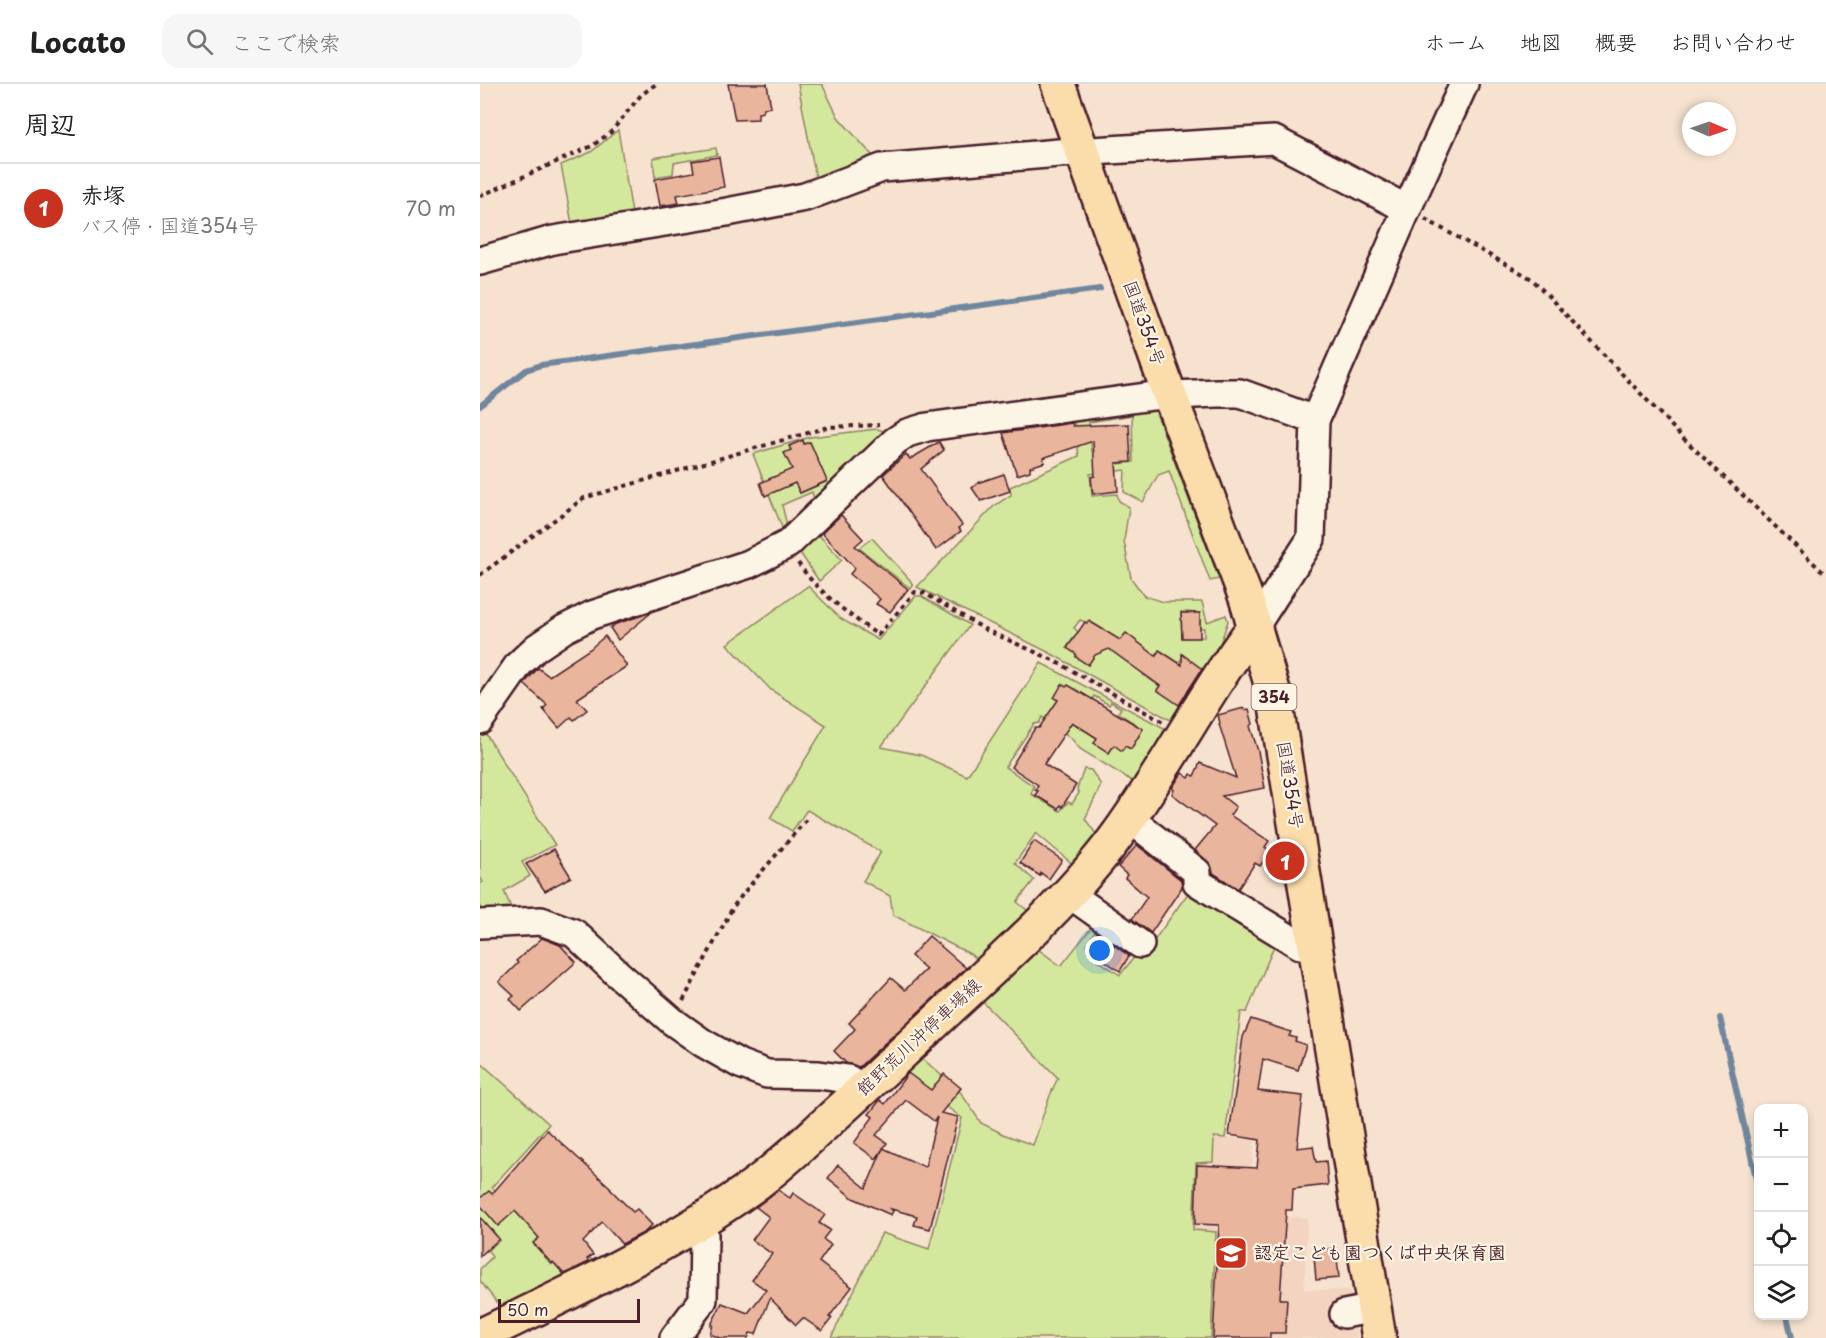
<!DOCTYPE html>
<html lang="ja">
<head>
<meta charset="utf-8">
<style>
	body { margin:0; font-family:"Playpen Sans","Klee One",sans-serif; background:#f6f6f6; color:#222 }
	.controls { position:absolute; right:18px; bottom:18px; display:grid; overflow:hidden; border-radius:12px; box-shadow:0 3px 9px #0003 }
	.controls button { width:54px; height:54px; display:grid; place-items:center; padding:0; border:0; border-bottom:2px solid #e0e0e0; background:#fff; color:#222; font:30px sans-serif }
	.compass { position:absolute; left:1202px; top:18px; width:54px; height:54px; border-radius:50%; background:#fff; box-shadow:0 3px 9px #0003; rotate:92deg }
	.scale { position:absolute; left:18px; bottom:15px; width:142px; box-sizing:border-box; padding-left:6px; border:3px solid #4a1f2b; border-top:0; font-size:16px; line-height:21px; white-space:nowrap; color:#4a1f2b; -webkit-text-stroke:4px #fcf5e5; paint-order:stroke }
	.you { position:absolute; left:620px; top:867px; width:21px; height:21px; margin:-15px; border:4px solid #fff; border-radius:50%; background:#1a73e8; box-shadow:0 0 0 9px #1a73e833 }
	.badge { display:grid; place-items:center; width:39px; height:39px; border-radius:50%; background:#c8321e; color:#fff; font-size:20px; font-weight:700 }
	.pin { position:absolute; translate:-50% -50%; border:3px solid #fff; box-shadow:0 2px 6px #0006 }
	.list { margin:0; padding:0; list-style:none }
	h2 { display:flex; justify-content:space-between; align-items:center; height:78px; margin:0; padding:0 24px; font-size:26px }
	h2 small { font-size:20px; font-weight:400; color:#767676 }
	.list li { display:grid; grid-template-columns:39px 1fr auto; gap:18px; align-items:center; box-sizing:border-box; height:90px; padding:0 24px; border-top:2px solid #e0e0e0 }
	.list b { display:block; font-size:22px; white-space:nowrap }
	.list p { margin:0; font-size:20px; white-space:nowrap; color:#767676 }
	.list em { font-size:20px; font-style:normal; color:#767676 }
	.icon { flex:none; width:33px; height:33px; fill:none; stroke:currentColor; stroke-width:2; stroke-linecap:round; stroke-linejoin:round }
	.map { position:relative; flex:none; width:1346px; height:1254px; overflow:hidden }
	header { display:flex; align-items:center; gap:36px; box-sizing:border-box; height:84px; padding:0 30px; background:#fff; border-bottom:2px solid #e0e0e0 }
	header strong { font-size:28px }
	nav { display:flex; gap:33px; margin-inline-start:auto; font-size:21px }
	.search { width:420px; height:54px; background:#f6f6f6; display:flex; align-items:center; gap:15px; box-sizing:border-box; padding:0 21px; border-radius:18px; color:#767676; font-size:22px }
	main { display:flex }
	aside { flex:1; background:#fff }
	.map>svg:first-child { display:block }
	.built { fill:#f2d4c0 }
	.green { fill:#d4e89d; stroke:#8f8464; stroke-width:1.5; fill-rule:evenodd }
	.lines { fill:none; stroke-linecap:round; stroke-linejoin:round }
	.stream { stroke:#70869e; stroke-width:6 }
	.building { fill:#e9b59c; stroke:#4a1f2b; stroke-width:1.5 }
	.minor-casing { stroke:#4a1f2b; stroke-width:32 }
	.major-casing { stroke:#4a1f2b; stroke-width:38 }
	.highway-casing { stroke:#4a1f2b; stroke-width:38 }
	.path { stroke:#4a1f2b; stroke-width:4; stroke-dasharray:4.5 4.5; stroke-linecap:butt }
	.minor { stroke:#fcf5e5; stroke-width:27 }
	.major { stroke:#fbdcab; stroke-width:33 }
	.highway { stroke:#fbdcab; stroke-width:33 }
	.labels { text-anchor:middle; stroke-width:4.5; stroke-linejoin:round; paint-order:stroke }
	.shield { fill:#fcf5e5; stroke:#7f5f63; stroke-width:1.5 }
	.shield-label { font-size:16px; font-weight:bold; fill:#4a1f2b }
	.street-label { font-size:18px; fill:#4a1f2b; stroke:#fcf5e5 }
	.poi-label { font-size:18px; font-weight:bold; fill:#4a1f2b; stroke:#fcf5e5; text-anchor:start }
</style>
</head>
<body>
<header>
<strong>Locato</strong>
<div class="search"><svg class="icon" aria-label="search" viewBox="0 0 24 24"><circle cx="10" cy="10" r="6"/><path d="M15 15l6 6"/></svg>ここで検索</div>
<nav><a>ホーム</a><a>地図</a><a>概要</a><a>お問い合わせ</a></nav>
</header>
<main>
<aside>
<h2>周辺<small></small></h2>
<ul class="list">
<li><span class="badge">1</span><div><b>赤塚</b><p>バス停 · 国道354号</p></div><em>70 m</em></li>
</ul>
</aside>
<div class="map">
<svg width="1346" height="1254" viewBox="0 0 1346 1254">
	<rect width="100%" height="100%" fill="#f6e2cf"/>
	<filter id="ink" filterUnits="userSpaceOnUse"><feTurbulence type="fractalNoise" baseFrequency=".0167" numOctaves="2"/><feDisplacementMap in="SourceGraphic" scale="12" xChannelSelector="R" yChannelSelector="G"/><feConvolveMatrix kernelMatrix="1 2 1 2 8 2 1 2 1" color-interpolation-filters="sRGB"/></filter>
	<g filter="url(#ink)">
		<!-- built -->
		<path class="built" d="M 688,1049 L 774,1056 L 768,1130 L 827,1134 L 824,1205 L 870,1207 L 877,1254 L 671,1254 Z"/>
		<!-- green -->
		<g class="green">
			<path d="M 318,0 L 342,0 L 358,33 L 400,80 L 337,100 Z"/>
			<path d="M 138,46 L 153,135 L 93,145 L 81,81 L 111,68 Z"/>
			<path d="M 236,64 L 237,71 L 194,79 L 193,90 L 175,93 L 173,74 Z"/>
			<path d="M 673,321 L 739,495 L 730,497 L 689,387 L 678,391 L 663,418 L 644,408 L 645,386 L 610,390 L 612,412 L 637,410 L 639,417 L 649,423 L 644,457 L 651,494 L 664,512 L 684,518 L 722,518 L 727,538 L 746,531 L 748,537 L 733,580 L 696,639 L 570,569 L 437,503 L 514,422 L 531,411 L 530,403 L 599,372 L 593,330 ZM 652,331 L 653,378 L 621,382 L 620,368 L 612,368 L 609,338 ZM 701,528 L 720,529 L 720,544 L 724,544 L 724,553 L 702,554 ZM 600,536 L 607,539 L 609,537 L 627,548 L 608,581 L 596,573 L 596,570 L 587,563 L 598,548 L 594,544 ZM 646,549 L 664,563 L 651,581 L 632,567 ZM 680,566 L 699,579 L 702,574 L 713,581 L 677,606 L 680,602 L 663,591 L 674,570 L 676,571 Z"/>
			<path d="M 397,345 L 416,350 L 336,422 L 332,408 L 302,421 L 309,450 L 305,451 L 273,370 L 330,353 ZM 323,357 L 324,360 L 330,359 L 346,398 L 320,409 L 315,399 L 310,401 L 305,389 L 312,385 L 305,369 L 311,366 L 309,362 Z"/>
			<path d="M 335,447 L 362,476 L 339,497 L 317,464 Z"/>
			<path d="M 392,454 L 430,496 L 433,502 L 430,504 L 379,464 Z"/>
			<path d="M 328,502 L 361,535 L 398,556 L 436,512 L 441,512 L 490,541 L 401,663 L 441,671 L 487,692 L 561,579 L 686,645 L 687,653 L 657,700 L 600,665 L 591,654 L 562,633 L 559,639 L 554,640 L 525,683 L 554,702 L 551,710 L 580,727 L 588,718 L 592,720 L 599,709 L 597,705 L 604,685 L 611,686 L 621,701 L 605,735 L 619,754 L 595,782 L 556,749 L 535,779 L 554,796 L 537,818 L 552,830 L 502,880 L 490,870 L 413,831 L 410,812 L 383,797 L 401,768 L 327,726 L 312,747 L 290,734 L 346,641 L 291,606 L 247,560 ZM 614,612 L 629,621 L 631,618 L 641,624 L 638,629 L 657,641 L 659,652 L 651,665 L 645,662 L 642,666 L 634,661 L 629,669 L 614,659 L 617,654 L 596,641 Z"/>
			<path d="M 4,647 L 75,761 L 42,778 L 50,792 L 24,807 L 35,833 L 0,835 L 0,800 L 3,798 L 0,793 L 0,651 Z"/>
			<path d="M 711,805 L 794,862 L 767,928 L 761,928 L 745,1054 L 734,1053 L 733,1078 L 716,1079 L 713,1146 L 736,1148 L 731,1254 L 351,1254 L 402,1149 L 449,1165 L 482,1034 L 423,991 L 443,975 L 481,1009 L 501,1039 L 523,1050 L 553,1061 C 562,1038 566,1016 578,994 L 502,917 L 559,866 L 581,882 L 615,839 L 618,841 L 607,861 L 616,869 L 613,873 L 640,891 L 663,862 L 668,865 Z"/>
			<path d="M 0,978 L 69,1040 L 12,1103 L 48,1141 L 64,1120 L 118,1184 L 23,1226 L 0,1197 L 0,1185 L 12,1173 L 8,1166 L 20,1156 L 12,1146 L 0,1141 ZM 76,1140 L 109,1178 L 94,1191 L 91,1188 L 86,1193 L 73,1178 L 71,1180 L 53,1159 Z"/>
		</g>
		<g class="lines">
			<!-- stream -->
			<g class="stream">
				<path d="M 0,322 L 46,286 L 61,281 L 620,205"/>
				<path d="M 1240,934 L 1278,1103"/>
				<path d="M 1307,1232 L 1312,1254"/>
			</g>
		</g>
		<!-- building -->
		<g class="building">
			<path d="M 248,0 L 287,0 L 291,23 L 284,24 L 283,28 L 278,29 L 278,35 L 255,36 Z"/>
			<path d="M 239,73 L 244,103 L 197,111 L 199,119 L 180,122 L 175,95 L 214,88 L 212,77 Z"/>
			<path d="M 592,339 L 593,342 L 649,340 L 651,378 L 636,379 L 638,407 L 613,410 L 611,393 L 615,392 L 613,357 L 563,374 L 565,378 L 550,383 L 550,387 L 537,391 L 523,349 Z"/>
			<path d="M 323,356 L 324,360 L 330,358 L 347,397 L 320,409 L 315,399 L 285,412 L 280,399 L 312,385 L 304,369 L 311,366 L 309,362 Z"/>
			<path d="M 459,358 L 464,366 L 441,385 L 482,441 L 479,444 L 481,447 L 456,466 L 403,391 L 426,370 L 430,375 Z"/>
			<path d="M 524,390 L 530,407 L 501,417 L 492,404 L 500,398 Z"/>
			<path d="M 361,431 L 383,455 L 375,462 L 428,505 L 410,528 L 396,520 L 400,515 L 370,490 L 375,484 L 342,449 Z"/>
			<path d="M 172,528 L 138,556 L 130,544 L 136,540 Z"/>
			<path d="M 701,529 L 720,529 L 720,554 L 702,554 Z"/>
			<path d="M 609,537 L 640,556 L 646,549 L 676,572 L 679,566 L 702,581 L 702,570 L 722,585 L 699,621 L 677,606 L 680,602 L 629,565 L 615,571 L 608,581 L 596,573 L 596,570 L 587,564 L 605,538 L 607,539 Z"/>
			<path d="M 125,552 L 147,582 L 97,615 L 107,626 L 94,636 L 91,633 L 79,644 L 63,625 L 67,621 L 44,600 L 58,584 L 69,592 L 110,565 Z"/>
			<path d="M 582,600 L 586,603 L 588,601 L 663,645 L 651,665 L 645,662 L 642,667 L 634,661 L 629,669 L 614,659 L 617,654 L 592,638 L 564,680 L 596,701 L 582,723 L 580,721 L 578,725 L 555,711 L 558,707 L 555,706 L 558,701 L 531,683 L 555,644 L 559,644 L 578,616 L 574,614 Z"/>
			<path d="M 764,624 L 764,626 L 769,625 L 773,640 L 770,642 L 778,667 L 785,704 L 742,712 L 756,723 L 750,731 L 789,757 L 785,763 L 790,767 L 780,782 L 775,779 L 758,805 L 733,789 L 731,781 L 715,766 L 735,742 L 692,710 L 694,706 L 692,704 L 702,689 L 709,694 L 711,690 L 714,692 L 720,679 L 756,694 L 739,640 L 740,639 L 738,631 Z"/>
			<path d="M 554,757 L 582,776 L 569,795 L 561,789 L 560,792 L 540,779 Z"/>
			<path d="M 657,761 L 701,796 L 702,803 L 671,849 L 652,835 L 667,813 L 645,794 L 647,791 L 638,783 Z"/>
			<path d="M 74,765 L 91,793 L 65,807 L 46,780 Z"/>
			<path d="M 617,849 L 649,872 L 640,887 L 616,871 L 619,867 L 609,861 Z"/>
			<path d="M 449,852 L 486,884 L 379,983 L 366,979 L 354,967 L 375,945 L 369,939 L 411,894 L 425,906 L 446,885 L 431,872 Z"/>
			<path d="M 62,854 L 80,861 L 96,878 L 41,927 L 30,915 L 34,912 L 19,898 L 38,879 L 36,877 Z"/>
			<path d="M 771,935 L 811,948 L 809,952 L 816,954 L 815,957 L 826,961 L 818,986 L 783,975 L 778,1007 L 823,1012 L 817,1064 L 833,1062 L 836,1078 L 846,1077 L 848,1101 L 813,1105 L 812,1126 L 806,1126 L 800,1215 L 807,1215 L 805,1249 L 790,1249 L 790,1254 L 733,1254 L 739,1141 L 715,1140 L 717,1081 L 777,1084 L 780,1056 L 749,1051 L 763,953 Z"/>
			<path d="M 428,989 L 451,1006 L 464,990 L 481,1004 L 461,1029 L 478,1033 L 450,1145 L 434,1141 L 437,1132 L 411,1125 L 413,1127 L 411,1131 L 373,1114 L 348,1094 L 358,1081 L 386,1104 L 403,1064 L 445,1083 L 457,1033 L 454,1037 L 426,1016 L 396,1051 L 407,1059 L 396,1075 L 374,1059 L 393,1033 L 389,1030 L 400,1016 L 405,1020 Z"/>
			<path d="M 67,1046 L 131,1104 L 130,1105 L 153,1128 L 157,1125 L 172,1141 L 165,1148 L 142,1160 L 122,1138 L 103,1158 L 113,1171 L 107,1175 L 109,1178 L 84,1190 L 73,1178 L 72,1180 L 53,1159 L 59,1154 L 35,1127 L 18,1142 L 0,1121 L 0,1114 L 9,1107 L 12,1110 Z"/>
			<path d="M 298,1106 L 310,1114 L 313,1109 L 345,1131 L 339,1139 L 350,1146 L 343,1155 L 351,1161 L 339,1178 L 372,1203 L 349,1233 L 352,1234 L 342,1247 L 323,1234 L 316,1241 L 290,1214 L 276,1250 L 270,1249 L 268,1254 L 240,1254 L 230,1250 L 233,1241 L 231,1241 L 242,1219 L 268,1229 L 286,1206 L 272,1196 L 292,1170 L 272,1156 L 289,1133 L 276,1123 Z"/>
			<path d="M 0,1133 L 19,1155 L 0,1172 Z"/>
			<path d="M 856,1164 L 859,1194 L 836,1196 L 834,1172 L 837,1172 L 837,1166 Z"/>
		</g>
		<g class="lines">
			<!-- minor casing -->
			<g class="minor-casing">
				<g id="minor">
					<path d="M 0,177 L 73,156 L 247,128 L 325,113 L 402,84 L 579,69 L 794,56 L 927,125"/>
					<path d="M 775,542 L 831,455 L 835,336"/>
					<path d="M 0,636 L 39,580 L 56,564 L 84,545 L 112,531 L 269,480 L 308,460 L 415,357 L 427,349 L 447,343 L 673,312 L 737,309 L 760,309 L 835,336 L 927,125 L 984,0"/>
					<path d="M 649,734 L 717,788 L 717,798 L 820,861 L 836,859"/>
					<path d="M 588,809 L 660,860"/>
					<path d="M 0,840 L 61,837 L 94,849 L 138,890 L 192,937 L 223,959 L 260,980 L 287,990 L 339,991 L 368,995 L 384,1005"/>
					<path d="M 864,1230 L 895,1224"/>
					<path d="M 194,1254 L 223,1216 L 224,1150 L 219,1138"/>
				</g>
			</g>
			<!-- major casing -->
			<g class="major-casing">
				<path id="major" d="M 0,1252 C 94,1206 188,1163 273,1102 C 299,1083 322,1061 346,1039 C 387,1002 428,964 468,926 C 525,873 586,819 633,757 C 685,688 723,610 775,542"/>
			</g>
			<!-- highway casing -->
			<g class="highway-casing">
				<path id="highway" d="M 578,0 L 690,312 L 766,514 L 794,610 L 899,1254"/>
			</g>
			<!-- path -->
			<g class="path">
				<path d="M 0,112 L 112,62 L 131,48 L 161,11 L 176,0"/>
				<path d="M 945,135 L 1052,195 L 1202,353 L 1346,491"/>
				<path d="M 318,479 C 338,508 369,531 398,551 L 435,508 L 444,509 L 506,546 L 573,576 L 683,638"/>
				<path d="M 0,491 L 104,414 L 348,343 L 399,341"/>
				<path d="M 203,917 L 253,823 L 266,806 L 327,735"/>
			</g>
			<!-- minor -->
			<use href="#minor" class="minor"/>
			<!-- major -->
			<use href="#major" class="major"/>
			<!-- highway -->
			<use href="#highway" class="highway"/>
		</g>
	</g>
	<!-- icons -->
	<defs>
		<g id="school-square" transform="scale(1.725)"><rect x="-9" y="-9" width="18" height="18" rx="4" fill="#c8321e" stroke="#fcf5e5"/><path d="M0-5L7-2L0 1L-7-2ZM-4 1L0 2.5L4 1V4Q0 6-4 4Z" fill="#fff"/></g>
	</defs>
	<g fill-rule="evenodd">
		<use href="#school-square" x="751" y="1169"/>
	</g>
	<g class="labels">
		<!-- shield labels -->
		<rect class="shield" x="771.5" y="600" width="45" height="26" rx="4.5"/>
		<g class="shield-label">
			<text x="794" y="619">354</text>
		</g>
		<!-- street labels -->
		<g class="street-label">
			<text transform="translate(664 239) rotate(70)" y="6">国道354号</text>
			<text transform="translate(810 701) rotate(81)" y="6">国道354号</text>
			<text transform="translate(439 953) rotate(-43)" y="6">館野荒川沖停車場線</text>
		</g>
		<!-- poi labels -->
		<g class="poi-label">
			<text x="774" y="1175">認定こども園つくば中央保育園</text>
		</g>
	</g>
</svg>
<div class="controls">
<button>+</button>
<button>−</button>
<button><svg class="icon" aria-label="locate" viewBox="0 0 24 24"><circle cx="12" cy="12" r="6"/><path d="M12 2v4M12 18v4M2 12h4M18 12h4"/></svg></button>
<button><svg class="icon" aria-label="layers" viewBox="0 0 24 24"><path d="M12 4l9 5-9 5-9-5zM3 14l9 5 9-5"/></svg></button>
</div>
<svg class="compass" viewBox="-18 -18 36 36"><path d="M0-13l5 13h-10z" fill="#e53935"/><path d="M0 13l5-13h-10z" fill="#767676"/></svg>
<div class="scale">50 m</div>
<div class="you"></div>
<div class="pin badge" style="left:805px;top:777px">1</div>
</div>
</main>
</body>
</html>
